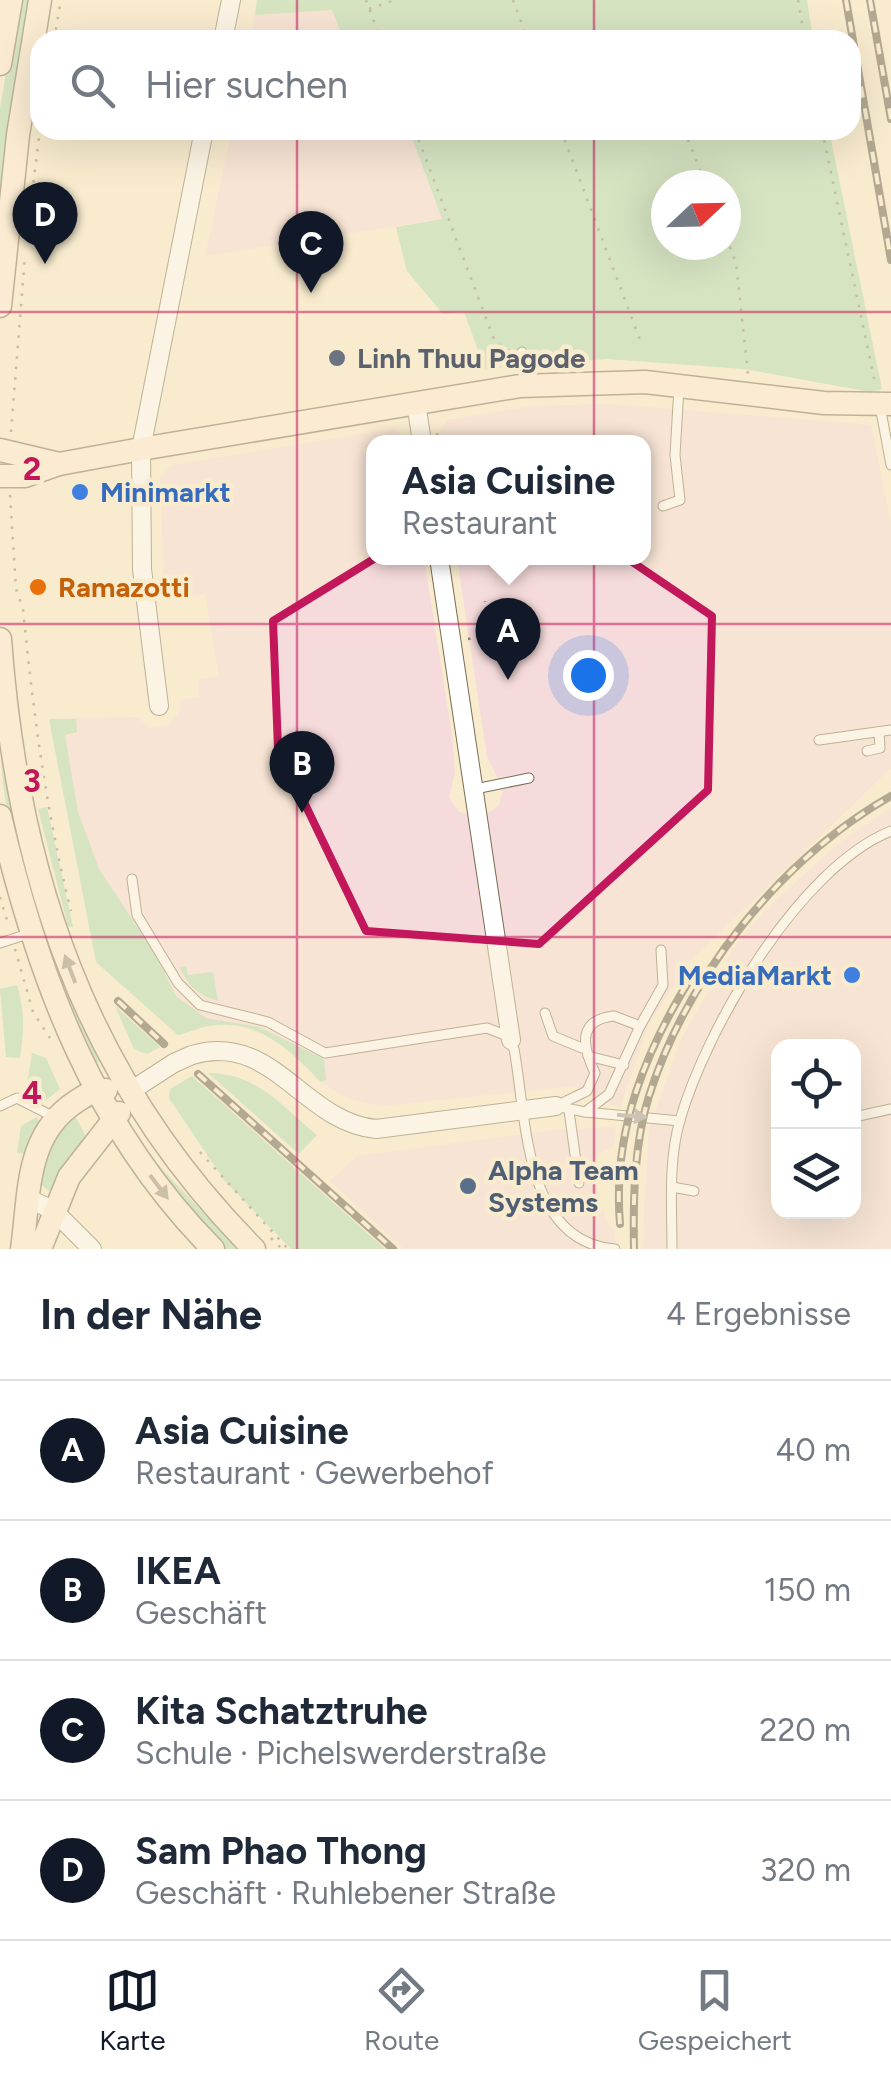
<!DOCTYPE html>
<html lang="de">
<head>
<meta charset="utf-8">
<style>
	body { margin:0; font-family:Figtree,sans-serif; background:#f6f6f7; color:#1f2937 }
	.controls { position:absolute; right:30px; bottom:30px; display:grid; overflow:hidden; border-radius:20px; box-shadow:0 10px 40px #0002 }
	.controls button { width:90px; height:90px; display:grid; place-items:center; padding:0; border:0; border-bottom:2px solid #e0e1e3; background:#fff; color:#1f2937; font:50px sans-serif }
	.compass { position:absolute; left:651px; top:170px; width:90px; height:90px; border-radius:50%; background:#fff; box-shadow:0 10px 40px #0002; rotate:68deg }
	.you { position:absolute; left:588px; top:675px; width:35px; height:35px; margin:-25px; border:8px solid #fff; border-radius:50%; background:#1a73e8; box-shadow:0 0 0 15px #1a73e833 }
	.badge { display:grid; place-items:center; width:65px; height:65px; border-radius:50%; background:#111827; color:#fff; font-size:32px; font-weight:700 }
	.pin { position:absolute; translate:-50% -82px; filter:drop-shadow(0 2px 5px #0008) }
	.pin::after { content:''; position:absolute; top:52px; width:35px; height:30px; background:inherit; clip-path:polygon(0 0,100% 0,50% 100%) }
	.popup { position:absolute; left:366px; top:435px; width:285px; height:130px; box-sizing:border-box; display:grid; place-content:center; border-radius:20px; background:#fff; filter:drop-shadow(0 2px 8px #0005); font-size:32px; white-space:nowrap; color:#747a83 }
	.popup b { font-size:38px; color:#1f2937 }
	.popup::after { content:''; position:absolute; left:50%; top:100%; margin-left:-20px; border:20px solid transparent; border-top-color:#fff }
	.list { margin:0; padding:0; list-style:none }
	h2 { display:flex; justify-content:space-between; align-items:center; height:130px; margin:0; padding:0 40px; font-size:42px }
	h2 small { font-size:32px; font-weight:400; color:#747a83 }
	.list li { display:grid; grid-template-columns:65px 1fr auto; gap:30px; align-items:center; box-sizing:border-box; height:140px; padding:0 40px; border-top:2px solid #e0e1e3 }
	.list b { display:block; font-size:38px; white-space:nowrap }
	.list p { margin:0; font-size:32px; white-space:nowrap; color:#747a83 }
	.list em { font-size:32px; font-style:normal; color:#747a83 }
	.icon { flex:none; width:55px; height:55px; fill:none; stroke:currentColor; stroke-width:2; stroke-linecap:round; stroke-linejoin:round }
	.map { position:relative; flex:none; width:891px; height:1249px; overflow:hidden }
	.search { position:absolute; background:#fff; box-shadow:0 10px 40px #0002; left:30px; right:30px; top:30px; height:110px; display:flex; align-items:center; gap:25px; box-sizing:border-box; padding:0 35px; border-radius:30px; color:#747a83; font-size:38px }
	.sheet { height:690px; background:#fff }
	nav { display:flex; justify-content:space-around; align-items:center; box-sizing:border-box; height:140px; border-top:2px solid #e0e1e3; background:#fff; font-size:28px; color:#747a83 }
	nav a { display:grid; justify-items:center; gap:5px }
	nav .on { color:#111827 }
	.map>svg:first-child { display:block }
	.commercial { fill:#f6dbdc; fill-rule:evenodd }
	.green { fill:#addcb3; fill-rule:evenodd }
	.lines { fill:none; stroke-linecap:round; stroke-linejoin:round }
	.lane-casing { stroke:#796d53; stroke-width:11 }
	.street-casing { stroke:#796d53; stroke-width:20 }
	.secondary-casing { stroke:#796d53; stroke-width:25 }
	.path { stroke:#8e8470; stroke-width:2.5; stroke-dasharray:2.5 8; stroke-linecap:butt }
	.lane { stroke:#fff; stroke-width:9 }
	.street { stroke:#fff; stroke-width:18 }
	.secondary { stroke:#fcecd8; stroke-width:22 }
	.rail-casing { stroke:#605848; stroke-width:8 }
	.rail { stroke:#f8ebce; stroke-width:4; stroke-dasharray:11; stroke-linecap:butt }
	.street-bridge-casing { stroke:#796d53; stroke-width:20; stroke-linecap:butt }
	.street-bridge { stroke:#fff; stroke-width:18 }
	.oneway { fill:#958a7b }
	.oneway2 { fill:#979590 }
	.marked { fill:none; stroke:#c2185b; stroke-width:8; stroke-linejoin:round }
	.grid { fill:none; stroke:#c2185b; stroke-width:2.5; stroke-opacity:0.55 }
	.worship-dot { fill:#6b7280; stroke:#f8ebce; stroke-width:4 }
	.shop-dot { fill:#3f7fe0; stroke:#f8ebce; stroke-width:4 }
	.food-dot { fill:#e8710a; stroke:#f8ebce; stroke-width:4 }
	.service-dot { fill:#5c6f8a; stroke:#f8ebce; stroke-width:4 }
	.labels { text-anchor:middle; stroke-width:9; stroke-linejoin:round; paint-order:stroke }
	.worship-label { font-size:28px; font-weight:bold; fill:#5b616d; stroke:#f8ebce; text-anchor:start }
	.shop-label { font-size:28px; font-weight:bold; fill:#366cbe; stroke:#f8ebce; text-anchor:start }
	.food-label { font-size:28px; font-weight:bold; fill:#c56008; stroke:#f8ebce; text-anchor:start }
	.service-label { font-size:28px; font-weight:bold; fill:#4e5e75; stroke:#f8ebce; text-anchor:start }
	.grid-label { font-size:32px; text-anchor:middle; font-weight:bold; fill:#c2185b; stroke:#f8ebce; stroke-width:9; stroke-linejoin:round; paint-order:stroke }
</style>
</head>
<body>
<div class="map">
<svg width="891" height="1249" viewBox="0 0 891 1249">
	<rect width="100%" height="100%" fill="#f8ebce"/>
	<!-- commercial -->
	<g class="commercial">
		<path d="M 332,10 L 344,40 L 250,40 L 255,15 Z"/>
		<path d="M 232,130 L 409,130 L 442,219 L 205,256 Z"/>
		<path d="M 607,404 L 871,425 L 891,523 L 891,768 L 688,963 L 649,1024 L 620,1108 L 575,1086 L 380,1106 L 349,1099 L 321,1082 L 282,1044 L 257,1030 L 233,1024 L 208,1026 L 178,1035 L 96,962 L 49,719 L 137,717 L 150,728 L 167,726 L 178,714 L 181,700 L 200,697 L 198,680 L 219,676 L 205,594 L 164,600 L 160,477 L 172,465 L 395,429 L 407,438 L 407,442 L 373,442 L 373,558 L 424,558 L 452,736 L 455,772 L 449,797 L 459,812 L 481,818 L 499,805 L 503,789 L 487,757 L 457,558 L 643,558 L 643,442 L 440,442 L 438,433 L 448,420 L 532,406 Z"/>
		<path d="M 891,808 L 891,1249 L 642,1249 L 649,1129 L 681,1039 L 735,946 L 766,909 L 839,843 ZM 778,1046 L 854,1046 L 854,1212 L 778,1212 Z"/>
		<path d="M 616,1127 L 614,1146 L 593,1156 L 600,1202 L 609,1227 L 614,1229 L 616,1249 L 404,1249 L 330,1181 L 357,1156 L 556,1130 Z"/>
	</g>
	<!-- green -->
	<g class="green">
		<path d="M 19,0 L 33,0 L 0,230 L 0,108 Z"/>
		<path d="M 257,0 L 807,0 L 813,40 L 344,40 L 332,10 L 255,15 Z"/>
		<path d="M 409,130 L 829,130 L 882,389 L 871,392 L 744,369 L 607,359 L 485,369 L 464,312 L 443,314 L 407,271 L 396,227 L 442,219 ZM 666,185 L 726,185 L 726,245 L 666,245 Z"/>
		<path d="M 49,719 L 76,719 L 77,732 L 65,735 L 78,812 L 99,869 L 154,952 L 176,996 L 206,1018 L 259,1027 L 324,1059 L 326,1080 L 321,1082 C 290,1050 258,1018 210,1026 C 199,1027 189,1033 178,1035 L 96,962 Z"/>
		<path d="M 0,729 L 104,1060 L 97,1063 C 46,959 0,847 0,729 Z"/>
		<path d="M 47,807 L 73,927 L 68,926 L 38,809 Z"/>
		<path d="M 186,966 L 188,975 L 213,972 L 218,1001 C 200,996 186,985 180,967 Z"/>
		<path d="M 17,985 C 25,1011 24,1031 20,1058 L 6,1057 L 0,989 Z"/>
		<path d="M 115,1006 L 160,1047 L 147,1054 L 134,1049 Z"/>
		<path d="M 32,1053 L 46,1058 L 60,1089 L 41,1104 L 25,1097 Z"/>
		<path d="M 208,1073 C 258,1073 282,1107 317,1135 L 299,1154 Z"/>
		<path d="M 192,1076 L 385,1249 L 291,1249 L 224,1180 L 169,1098 L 170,1089 Z"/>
		<path d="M 73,1112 L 87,1139 L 49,1191 L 40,1183 L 42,1151 Z"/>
		<path d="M 37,1117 L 40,1123 L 27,1154 L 17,1153 L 21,1126 Z"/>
		<path d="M 149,1155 L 237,1249 L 221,1249 Z"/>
	</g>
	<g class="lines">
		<!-- lane casing -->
		<g class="lane-casing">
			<g id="lane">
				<path d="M 522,352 L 533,383"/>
				<path d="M 880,406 L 891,465"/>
				<path d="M 663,506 L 680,500 L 675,455 L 679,387"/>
				<path d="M 819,740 L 891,730"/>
				<path d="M 867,751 L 880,748 L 879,732"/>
				<path d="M 475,789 L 529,778"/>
				<path d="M 132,879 L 137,915 L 178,983 L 200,1005 L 268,1022 L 325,1053 L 487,1028 L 505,1035 L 514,1049 C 527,1118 523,1242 615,1249"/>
				<path d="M 0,943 L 31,933"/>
				<path d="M 545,1013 L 553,1036 L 582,1048"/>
				<path d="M 614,1016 L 640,1026 L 609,1094 L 585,1112 L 556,1106 L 587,1091 L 595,1073 C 583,1048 576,1020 614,1016 Z"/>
				<path d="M 640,1026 L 663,985 L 661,950"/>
				<path d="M 588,1056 L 624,1065"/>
				<path d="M 0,1106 L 17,1098 L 54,1117"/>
				<path d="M 569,1111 L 579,1183"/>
				<path d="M 585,1112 L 680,1121"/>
				<path d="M 854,1117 L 891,1109"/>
				<path d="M 672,1187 L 694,1191"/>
				<path d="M 672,1249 C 672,1207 668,1161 680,1120 C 707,1027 799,868 891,831"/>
			</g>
		</g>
		<!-- street casing -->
		<g class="street-casing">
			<g id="street">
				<path d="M 223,40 L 231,0"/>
				<path d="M 416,403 L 422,442"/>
				<path d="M 439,558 L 511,1040"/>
				<path d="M 159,706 L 142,569 L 141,449 L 204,130"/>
				<path d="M 192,1055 C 273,1031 303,1122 376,1129 L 556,1106"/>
				<path d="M 129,1092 L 174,1063"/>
				<path d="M 29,1199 L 53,1210 L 92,1249"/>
			</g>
		</g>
		<!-- secondary casing -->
		<g class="secondary-casing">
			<g id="secondary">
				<path d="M 0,64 L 11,0"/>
				<path d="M 0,306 L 18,135 L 40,0"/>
				<path d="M 0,450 L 59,464"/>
				<path d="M 0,476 L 25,476 L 59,464 L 141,449 L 520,386 L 645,382 L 824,403 L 891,404"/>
				<path d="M 0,639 C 17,874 85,1079 254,1249"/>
				<path d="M 0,816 C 38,978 94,1129 213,1249"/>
				<path d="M 22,1249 C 30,1192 25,1134 77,1101 C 88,1094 93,1090 106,1090"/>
				<path d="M 40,1249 L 69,1177 L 119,1113"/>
			</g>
		</g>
		<!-- path -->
		<g class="path">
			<path d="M 366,0 L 381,40"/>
			<path d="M 513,0 L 528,40"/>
			<path d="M 798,0 L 805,40"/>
			<path d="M 369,9 L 395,0"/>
			<path d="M 54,40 L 61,0"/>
			<path d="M 415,130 L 495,342 L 510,351"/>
			<path d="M 561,130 L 642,345"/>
			<path d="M 684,130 L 706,185"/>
			<path d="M 822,130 L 875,383"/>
			<path d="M 565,139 L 587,130"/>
			<path d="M 32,193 L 40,130"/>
			<path d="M 726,237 L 736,263 L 748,374"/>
			<path d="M 11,432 L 25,256"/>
			<path d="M 436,434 L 457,442"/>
			<path d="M 10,495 L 16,589 L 23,609 C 33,710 46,812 71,911"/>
			<path d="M 468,639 L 486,636 L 485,601"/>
			<path d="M 0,897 L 9,927"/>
			<path d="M 15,949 L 33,1012 L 50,1038"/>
			<path d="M 200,1152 L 288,1249"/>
			<path d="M 271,1238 L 282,1249"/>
		</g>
		<!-- lane -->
		<use href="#lane" class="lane"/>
		<!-- street -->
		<use href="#street" class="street"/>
		<!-- secondary -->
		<use href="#secondary" class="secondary"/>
		<!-- rail casing -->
		<g class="rail-casing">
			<g id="rail">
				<path d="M 846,0 L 891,260"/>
				<path d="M 870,0 L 891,119"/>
				<path d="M 118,1001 L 164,1044"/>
				<path d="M 198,1074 L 393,1249"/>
				<path d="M 620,1224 C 612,1130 646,1049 695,971"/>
				<path d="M 634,1249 C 633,1199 634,1144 649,1096 C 688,974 781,859 891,796"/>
			</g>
		</g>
		<!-- rail -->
		<use href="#rail" class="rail"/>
		<!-- street-bridge casing -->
		<g class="street-bridge-casing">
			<path id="street-bridge" d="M 174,1063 L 192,1055"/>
		</g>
		<!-- street-bridge -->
		<use href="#street-bridge" class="street-bridge"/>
	</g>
	<!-- one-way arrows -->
	<defs><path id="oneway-solid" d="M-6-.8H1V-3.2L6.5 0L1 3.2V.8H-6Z" transform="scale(2.5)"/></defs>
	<g class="oneway">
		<use href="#oneway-solid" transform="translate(70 969) rotate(-111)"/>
		<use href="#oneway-solid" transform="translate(159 1187) rotate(53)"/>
	</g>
	<use class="oneway2" href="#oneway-solid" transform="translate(632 1116) rotate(5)"/>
	<!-- marked area -->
	<path d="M0 0H891V1249H0ZM 507,477 L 712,616 L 708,790 L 539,944 L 366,931 L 278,748 L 273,621 Z" fill="#f8ebce" fill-opacity=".55" fill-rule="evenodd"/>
	<path class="marked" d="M 507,477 L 712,616 L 708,790 L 539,944 L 366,931 L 278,748 L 273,621 Z"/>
	<!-- grid -->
	<path class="grid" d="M 297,0 L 297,40M 594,0 L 594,40M 297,130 L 297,1249M 594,130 L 594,1249M 0,312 L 891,312M 0,624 L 891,624M 0,937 L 891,937"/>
	<!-- markers -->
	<circle class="worship-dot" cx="337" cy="358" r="10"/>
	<g class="shop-dot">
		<circle cx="80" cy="492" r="10"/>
		<circle cx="852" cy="975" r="10"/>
	</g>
	<circle class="food-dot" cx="38" cy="587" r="10"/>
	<circle class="service-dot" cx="468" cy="1186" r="10"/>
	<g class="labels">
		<!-- worship labels -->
		<g class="worship-label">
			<text x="357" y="368">Linh Thuu Pagode</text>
		</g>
		<!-- shop labels -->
		<g class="shop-label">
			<text x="100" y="502">Minimarkt</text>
			<text x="832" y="985" text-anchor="end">MediaMarkt</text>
		</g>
		<!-- food labels -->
		<g class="food-label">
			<text x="58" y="597">Ramazotti</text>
		</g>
		<!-- service labels -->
		<g class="service-label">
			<text x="488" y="1180">Alpha Team<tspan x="488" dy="32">Systems</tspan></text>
		</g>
	</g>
	<g class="grid-label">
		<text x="32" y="480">2</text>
		<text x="32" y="792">3</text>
		<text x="32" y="1104">4</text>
	</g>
</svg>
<div class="controls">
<button><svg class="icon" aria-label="locate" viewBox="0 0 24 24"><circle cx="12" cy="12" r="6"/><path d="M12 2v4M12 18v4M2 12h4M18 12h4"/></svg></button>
<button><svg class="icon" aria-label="layers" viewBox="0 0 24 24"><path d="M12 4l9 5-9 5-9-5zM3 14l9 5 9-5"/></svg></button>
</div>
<svg class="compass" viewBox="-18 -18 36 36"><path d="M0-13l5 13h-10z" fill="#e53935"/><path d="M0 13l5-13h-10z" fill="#747a83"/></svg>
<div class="you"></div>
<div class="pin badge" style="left:508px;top:680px">A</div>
<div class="popup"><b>Asia Cuisine</b>Restaurant</div>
<div class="pin badge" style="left:302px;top:813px">B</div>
<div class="pin badge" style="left:311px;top:293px">C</div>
<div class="pin badge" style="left:45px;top:264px">D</div>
<div class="search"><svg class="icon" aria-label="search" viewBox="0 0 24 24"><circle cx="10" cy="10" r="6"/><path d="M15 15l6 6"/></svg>Hier suchen</div>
</div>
<section class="sheet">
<h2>In der Nähe<small>4 Ergebnisse</small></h2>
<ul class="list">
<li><span class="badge">A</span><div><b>Asia Cuisine</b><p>Restaurant · Gewerbehof</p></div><em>40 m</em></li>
<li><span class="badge">B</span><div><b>IKEA</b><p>Geschäft</p></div><em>150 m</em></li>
<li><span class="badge">C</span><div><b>Kita Schatztruhe</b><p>Schule · Pichelswerderstraße</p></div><em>220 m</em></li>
<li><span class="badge">D</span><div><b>Sam Phao Thong</b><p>Geschäft · Ruhlebener Straße</p></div><em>320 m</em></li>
</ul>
</section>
<nav>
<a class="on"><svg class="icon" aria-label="map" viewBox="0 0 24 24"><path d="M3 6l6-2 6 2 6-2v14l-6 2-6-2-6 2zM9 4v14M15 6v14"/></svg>Karte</a>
<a><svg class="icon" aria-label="directions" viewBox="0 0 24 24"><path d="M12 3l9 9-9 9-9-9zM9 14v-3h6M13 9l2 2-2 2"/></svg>Route</a>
<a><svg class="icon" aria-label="saved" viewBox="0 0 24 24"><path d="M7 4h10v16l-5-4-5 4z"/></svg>Gespeichert</a>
</nav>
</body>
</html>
